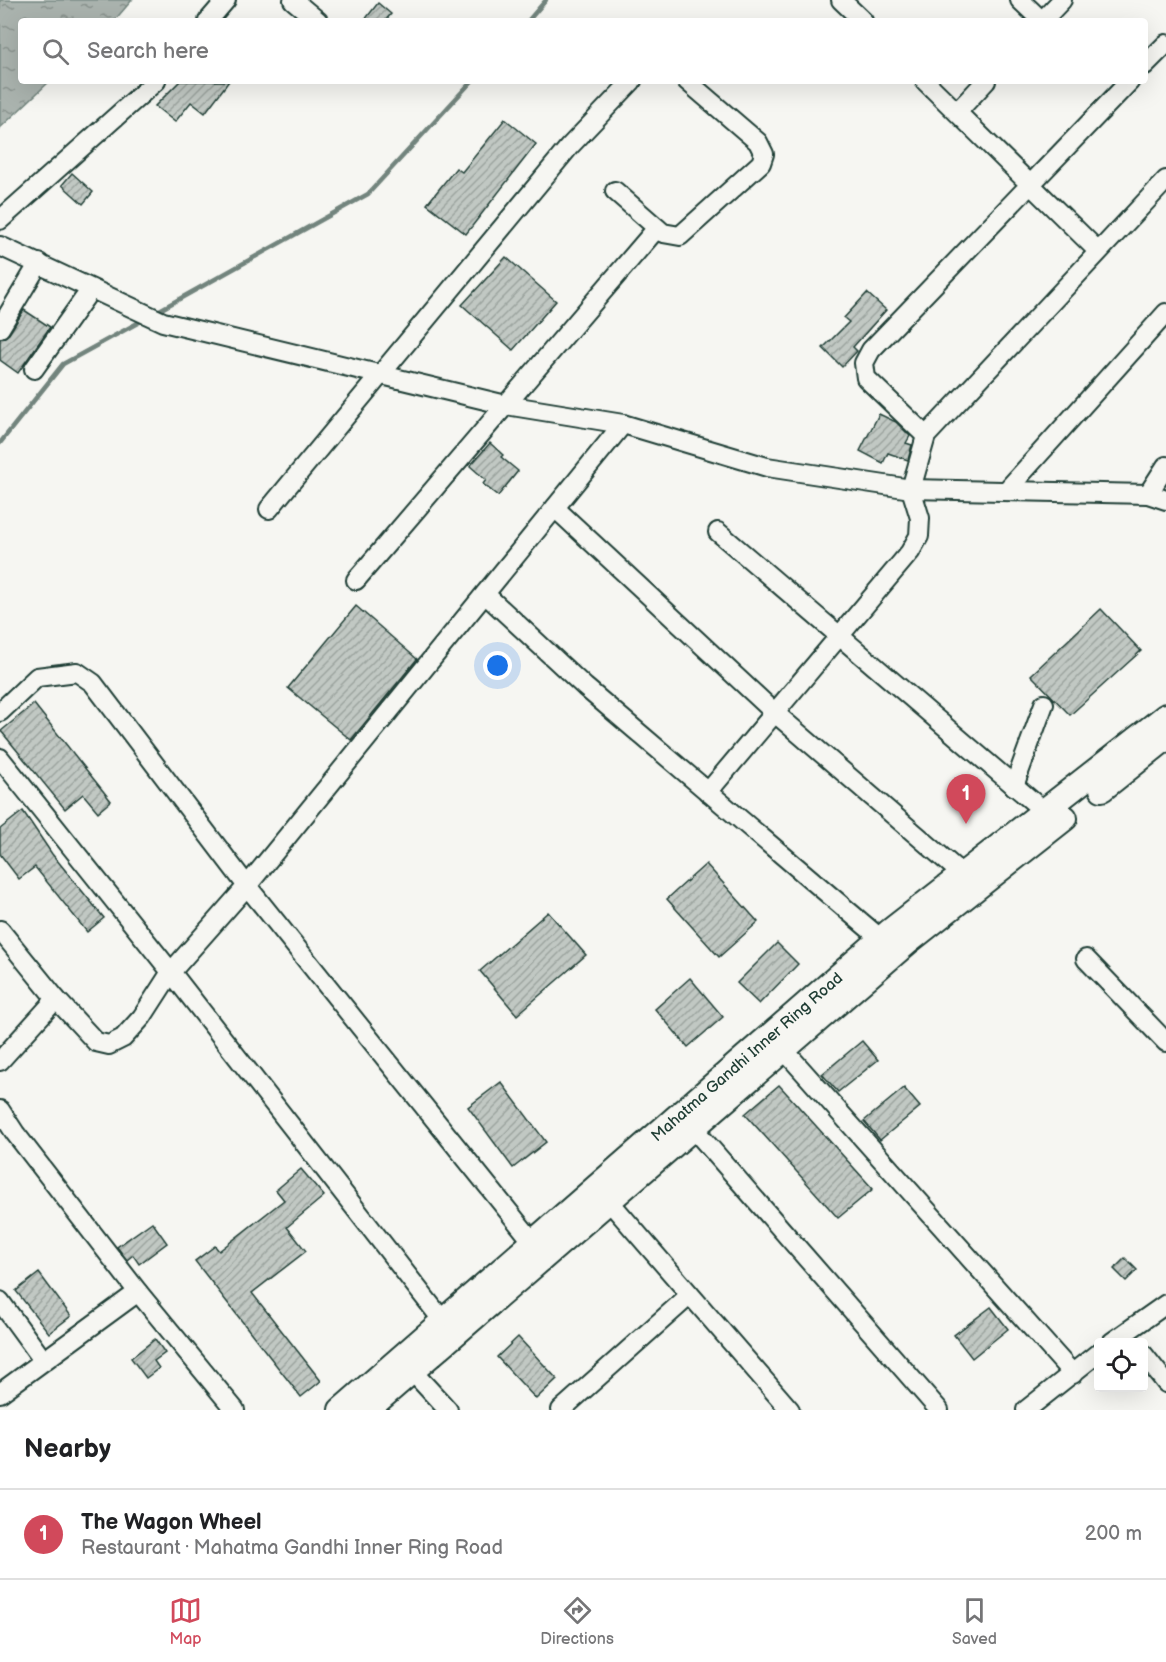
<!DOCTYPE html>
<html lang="en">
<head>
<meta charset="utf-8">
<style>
	body { margin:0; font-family:"Balsamiq Sans",sans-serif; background:#f2f2f2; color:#202124 }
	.controls { position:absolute; right:18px; bottom:18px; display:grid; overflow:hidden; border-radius:6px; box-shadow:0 6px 24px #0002 }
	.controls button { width:54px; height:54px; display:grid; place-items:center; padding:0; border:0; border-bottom:2px solid #e0e0e0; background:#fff; color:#202124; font:30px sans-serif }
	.you { position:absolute; left:498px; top:666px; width:21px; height:21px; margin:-15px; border:4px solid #fff; border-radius:50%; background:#1a73e8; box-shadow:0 0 0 9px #1a73e833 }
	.badge { display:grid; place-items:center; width:39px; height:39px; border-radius:50%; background:#d1495b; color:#fff; font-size:20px; font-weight:700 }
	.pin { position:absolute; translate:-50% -50px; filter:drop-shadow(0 2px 3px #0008) }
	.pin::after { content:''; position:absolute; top:32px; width:21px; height:18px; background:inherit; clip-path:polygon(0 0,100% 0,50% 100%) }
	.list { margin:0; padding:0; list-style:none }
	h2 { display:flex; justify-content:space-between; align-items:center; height:78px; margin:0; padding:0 24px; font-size:26px }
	h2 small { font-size:20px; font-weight:400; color:#757577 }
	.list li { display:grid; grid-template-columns:39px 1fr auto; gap:18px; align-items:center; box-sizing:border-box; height:90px; padding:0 24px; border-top:2px solid #e0e0e0 }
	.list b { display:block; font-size:22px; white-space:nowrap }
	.list p { margin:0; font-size:20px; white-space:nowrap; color:#757577 }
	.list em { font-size:20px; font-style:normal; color:#757577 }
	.icon { flex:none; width:33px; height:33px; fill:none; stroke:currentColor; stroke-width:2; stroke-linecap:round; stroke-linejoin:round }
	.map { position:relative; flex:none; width:1166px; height:1410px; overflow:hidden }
	.search { position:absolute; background:#fff; box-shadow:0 6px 24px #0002; left:18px; right:18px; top:18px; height:66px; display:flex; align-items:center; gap:15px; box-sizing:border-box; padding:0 21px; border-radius:6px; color:#757577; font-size:22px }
	.sheet { height:168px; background:#fff }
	nav { display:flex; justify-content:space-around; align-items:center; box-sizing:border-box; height:84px; border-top:2px solid #e0e0e0; background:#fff; font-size:16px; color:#757577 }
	nav a { display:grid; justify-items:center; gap:3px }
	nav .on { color:#d1495b }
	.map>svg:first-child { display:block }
	.water { fill:url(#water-ripples); stroke:#72847d; stroke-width:1.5 }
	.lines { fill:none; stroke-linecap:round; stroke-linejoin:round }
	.stream { stroke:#72847d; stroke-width:4.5 }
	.building { fill:url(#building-hatch); stroke:#1f3d34; stroke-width:1.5 }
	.minor-casing { stroke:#1f3d34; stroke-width:22 }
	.major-casing { stroke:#1f3d34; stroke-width:28 }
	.minor { stroke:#f6f6f2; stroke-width:18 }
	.major { stroke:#f6f6f2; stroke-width:24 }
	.labels { text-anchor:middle; stroke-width:5; stroke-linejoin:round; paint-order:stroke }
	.street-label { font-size:16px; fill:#1f3d34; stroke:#f6f6f2 }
</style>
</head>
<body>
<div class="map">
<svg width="1166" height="1410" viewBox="0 0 1166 1410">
	<defs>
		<pattern id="water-ripples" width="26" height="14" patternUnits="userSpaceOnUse" patternTransform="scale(1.5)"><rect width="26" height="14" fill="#aab3ae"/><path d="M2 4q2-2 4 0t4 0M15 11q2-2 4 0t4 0" fill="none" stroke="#8a938e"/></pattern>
		<pattern id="building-hatch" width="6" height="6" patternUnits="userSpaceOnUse" patternTransform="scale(1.5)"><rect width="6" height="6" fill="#c1c8c3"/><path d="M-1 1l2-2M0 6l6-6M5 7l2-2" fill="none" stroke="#9ca49f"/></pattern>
	</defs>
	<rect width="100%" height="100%" fill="#f6f6f2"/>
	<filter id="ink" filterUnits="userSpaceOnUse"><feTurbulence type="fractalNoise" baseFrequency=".0167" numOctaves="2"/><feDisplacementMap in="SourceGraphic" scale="12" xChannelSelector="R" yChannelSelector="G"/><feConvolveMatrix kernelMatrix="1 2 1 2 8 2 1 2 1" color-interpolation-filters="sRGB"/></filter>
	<g filter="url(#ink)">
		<!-- water -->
		<path class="water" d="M 0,0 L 132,0 L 114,21 L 21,21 L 21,81 L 50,81 L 0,128 Z"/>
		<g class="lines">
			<!-- stream -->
			<g class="stream">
				<path d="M 528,21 L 546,0"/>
				<path d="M 156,312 L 368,194 L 472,81"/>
				<path d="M 0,443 L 63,364 L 143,320"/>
			</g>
		</g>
		<!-- building -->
		<g class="building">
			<path d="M 378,3 L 391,14 L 385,21 L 364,21 Z"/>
			<path d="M 180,81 L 229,81 L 205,113 L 191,102 L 175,122 L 155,106 Z"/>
			<path d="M 505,119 L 536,144 L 466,234 L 427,204 L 456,168 L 462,172 Z"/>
			<path d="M 72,173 L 93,192 L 83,204 L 62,185 Z"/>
			<path d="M 506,257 L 556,301 L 513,350 L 462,305 Z"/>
			<path d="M 867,293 L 886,310 L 853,347 L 857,351 L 842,367 L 823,348 L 849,322 L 844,318 Z"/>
			<path d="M 24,310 L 50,327 L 18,373 L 0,360 L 0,339 L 9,334 Z"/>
			<path d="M 879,414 L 896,422 L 910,436 L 906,443 L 912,445 L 908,460 L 888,453 L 883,463 L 860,451 Z"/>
			<path d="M 490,443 L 503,455 L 501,457 L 518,471 L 498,496 L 483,484 L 486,480 L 470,466 Z"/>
			<path d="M 356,606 L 417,659 L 351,740 L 288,688 Z"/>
			<path d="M 1101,609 L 1141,651 L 1070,715 L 1031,675 Z"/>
			<path d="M 34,704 L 111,801 L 98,812 L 83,794 L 65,809 L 1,731 Z"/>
			<path d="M 23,811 L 52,854 L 104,918 L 87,932 L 35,867 L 19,879 L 0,854 L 0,829 Z"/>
			<path d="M 706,864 L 758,922 L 719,957 L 667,899 Z"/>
			<path d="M 548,912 L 586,955 L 517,1015 L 480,971 Z"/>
			<path d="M 777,943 L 798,964 L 759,1004 L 737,983 Z"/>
			<path d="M 690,978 L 723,1017 L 688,1047 L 655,1009 Z"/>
			<path d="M 862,1041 L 878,1060 L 838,1092 L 822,1074 Z"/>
			<path d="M 501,1082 L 546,1142 L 513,1168 L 468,1107 Z"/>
			<path d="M 779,1085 L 873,1189 L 838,1218 L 745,1114 Z"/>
			<path d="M 904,1088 L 920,1107 L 880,1140 L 864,1121 Z"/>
			<path d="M 301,1169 L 324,1196 L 287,1227 L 306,1251 L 252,1293 L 321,1381 L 301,1397 L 195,1261 L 215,1246 L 219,1251 L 284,1200 L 276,1190 Z"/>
			<path d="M 152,1222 L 167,1243 L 139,1264 L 133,1255 L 127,1260 L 117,1247 Z"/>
			<path d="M 1125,1258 L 1137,1270 L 1126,1281 L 1114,1269 Z"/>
			<path d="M 39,1273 L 71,1316 L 49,1333 L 16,1291 Z"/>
			<path d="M 991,1307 L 1008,1329 L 972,1358 L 954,1335 Z"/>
			<path d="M 518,1337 L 557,1379 L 536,1399 L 497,1357 Z"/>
			<path d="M 155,1339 L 165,1353 L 154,1361 L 159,1368 L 146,1378 L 131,1358 Z"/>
		</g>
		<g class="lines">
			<!-- minor casing -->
			<g class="minor-casing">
				<g id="minor">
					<path d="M 293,0 L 318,21"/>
					<path d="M 841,0 L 863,21"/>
					<path d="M 1020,0 L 1042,21"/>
					<path d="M 208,21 L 226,0"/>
					<path d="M 1042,21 L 1062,0"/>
					<path d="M 1145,65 L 1166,44"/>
					<path d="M 925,81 L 1098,251"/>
					<path d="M 957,112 L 986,81"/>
					<path d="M 615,191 L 663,233 L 680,236 L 761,163 L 764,154 L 758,142 L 687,81"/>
					<path d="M 0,220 L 156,81"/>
					<path d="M 0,246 L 163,322 L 506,405 L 623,424 L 767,467 L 911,489 L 1148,494 L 1166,500"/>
					<path d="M 0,328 L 39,263"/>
					<path d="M 34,369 L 91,289"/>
					<path d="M 926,436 L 866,378 L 864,363 L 871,350 L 1130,81"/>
					<path d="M 1006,491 L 1166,313"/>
					<path d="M 1148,494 L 1166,466"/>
					<path d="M 555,508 L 775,713 L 963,875"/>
					<path d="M 269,509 L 569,147 L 632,81"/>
					<path d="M 718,532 L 1045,812"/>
					<path d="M 356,580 L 657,228"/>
					<path d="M 485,594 L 585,687 L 881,939"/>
					<path d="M 0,712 L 37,677 L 77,672 L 93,683 L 247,886 L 533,1242"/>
					<path d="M 0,758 L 171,972 L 142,1017 L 123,1038 L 109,1045 L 96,1042 L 56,999 L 0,930"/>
					<path d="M 1014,786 L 1044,704"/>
					<path d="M 708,792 L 910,552 L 919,536 L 920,518 L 911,489 L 926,436 L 1166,180"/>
					<path d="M 1086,959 L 1166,1042"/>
					<path d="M 784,1050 L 1073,1374"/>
					<path d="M 0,1061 L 56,999"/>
					<path d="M 0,1110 L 15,1133 L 138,1292"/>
					<path d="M 693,1128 L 939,1410"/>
					<path d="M 609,1201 L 790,1410"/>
					<path d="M 0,1301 L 43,1360"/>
					<path d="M 443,1321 L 171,972 L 247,886 L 623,424"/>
					<path d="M 1112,1342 L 1166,1304"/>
					<path d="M 1144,1355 L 1166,1383"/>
					<path d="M 412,1371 L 448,1410"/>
					<path d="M 0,1393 L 138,1292 L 235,1410"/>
					<path d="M 561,1410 L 690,1295"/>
					<path d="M 1026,1410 L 1098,1353"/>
				</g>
			</g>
			<!-- major casing -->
			<g class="major-casing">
				<g id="major">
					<path d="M 1102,789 L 1166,738"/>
					<path id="s1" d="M 341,1410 L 889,932 L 1166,716"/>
					<path d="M 367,1410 L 909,941 L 1065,818"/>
				</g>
			</g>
			<!-- minor -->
			<use href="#minor" class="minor"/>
			<!-- major -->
			<use href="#major" class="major"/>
		</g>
	</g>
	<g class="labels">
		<!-- street labels -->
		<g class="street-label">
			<text dy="6" stroke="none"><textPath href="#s1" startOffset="538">Mahatma Gandhi Inner Ring Road</textPath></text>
		</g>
	</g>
</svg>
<div class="controls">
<button><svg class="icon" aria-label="locate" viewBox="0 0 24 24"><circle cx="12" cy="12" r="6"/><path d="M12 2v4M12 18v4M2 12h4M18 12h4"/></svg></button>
</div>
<div class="you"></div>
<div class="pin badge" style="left:966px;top:824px">1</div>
<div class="search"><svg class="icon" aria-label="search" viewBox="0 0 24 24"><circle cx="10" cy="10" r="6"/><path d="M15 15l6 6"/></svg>Search here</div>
</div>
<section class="sheet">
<h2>Nearby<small></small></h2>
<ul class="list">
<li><span class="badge">1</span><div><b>The Wagon Wheel</b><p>Restaurant · Mahatma Gandhi Inner Ring Road</p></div><em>200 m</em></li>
</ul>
</section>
<nav>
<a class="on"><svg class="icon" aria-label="map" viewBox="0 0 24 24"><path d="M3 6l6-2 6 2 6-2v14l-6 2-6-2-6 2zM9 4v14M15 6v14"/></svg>Map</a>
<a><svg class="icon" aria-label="directions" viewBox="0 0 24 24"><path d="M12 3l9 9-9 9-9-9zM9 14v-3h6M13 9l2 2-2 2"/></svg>Directions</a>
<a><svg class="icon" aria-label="saved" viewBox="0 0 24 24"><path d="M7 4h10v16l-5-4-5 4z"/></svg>Saved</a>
</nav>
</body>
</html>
